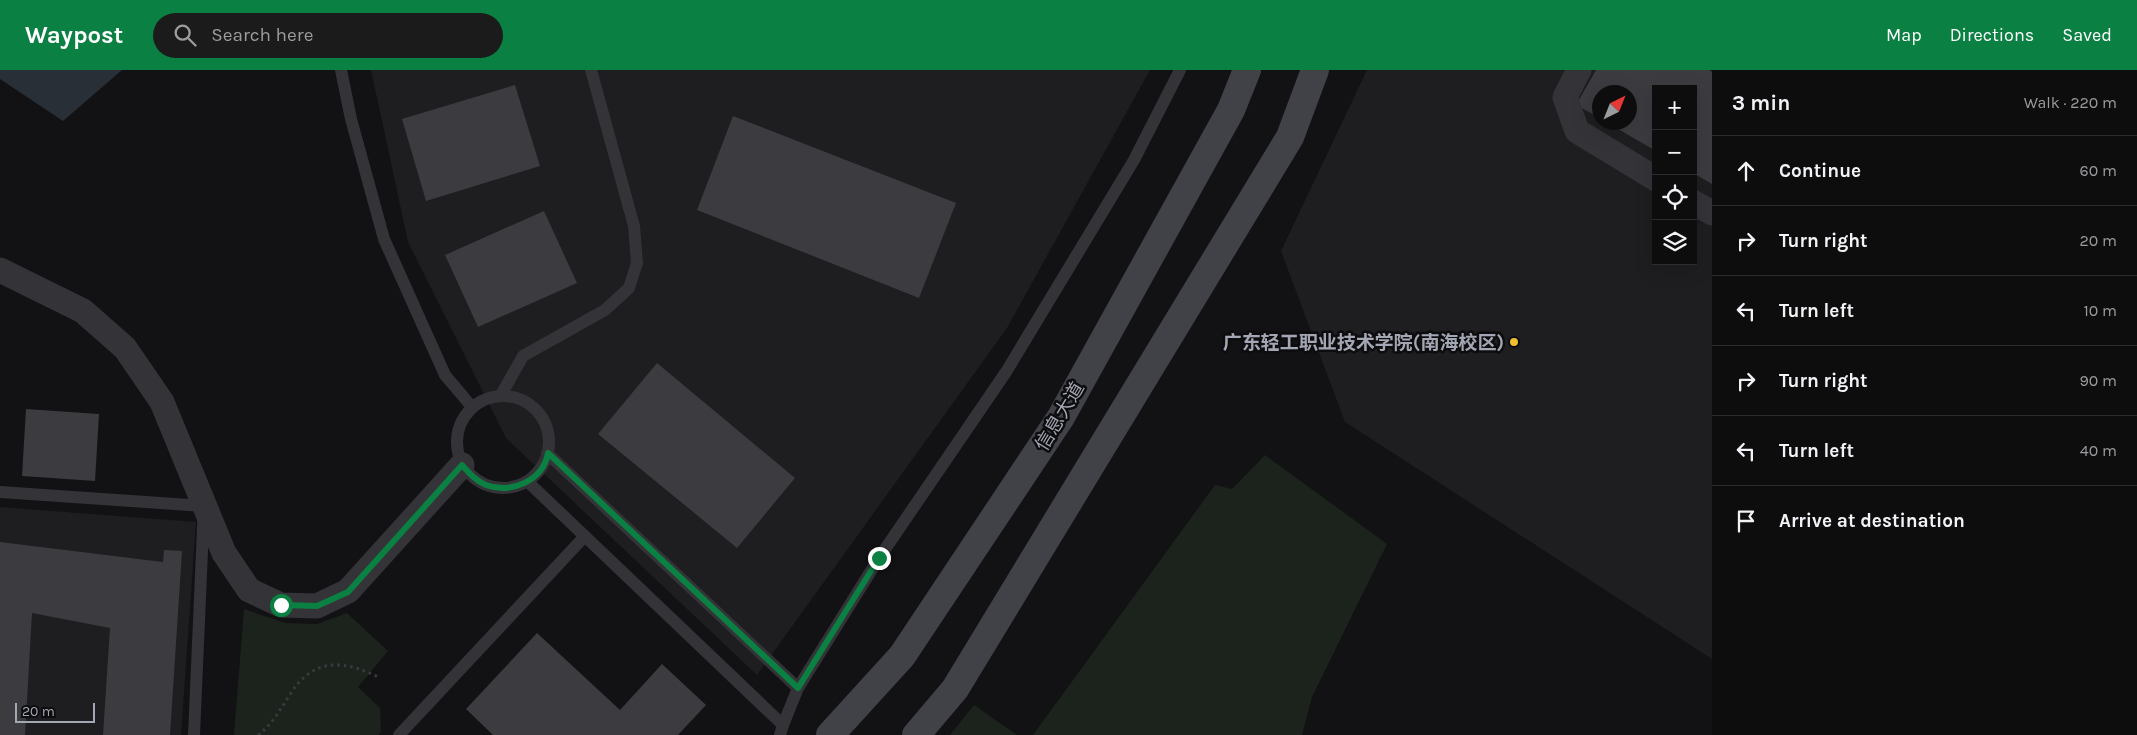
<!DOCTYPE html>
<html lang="en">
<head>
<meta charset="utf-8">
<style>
	body { margin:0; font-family:Karla,"Noto Sans SC",sans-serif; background:#1c1b1c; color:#f1f3f6 }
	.controls { position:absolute; right:15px; top:15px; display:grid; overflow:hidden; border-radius:0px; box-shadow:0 5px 20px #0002 }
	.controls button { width:45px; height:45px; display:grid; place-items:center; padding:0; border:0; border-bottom:1px solid #2e2d2e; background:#0e0d0e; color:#f1f3f6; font:25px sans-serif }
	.compass { position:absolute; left:1592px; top:15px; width:45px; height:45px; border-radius:50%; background:#0e0d0e; box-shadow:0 5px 20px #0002; rotate:43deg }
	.scale { position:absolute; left:15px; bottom:12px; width:80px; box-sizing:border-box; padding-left:5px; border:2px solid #a3a6b3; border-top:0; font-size:14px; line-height:18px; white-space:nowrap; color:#a3a6b3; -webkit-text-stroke:4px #0d0c0e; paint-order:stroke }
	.stop { position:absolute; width:15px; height:15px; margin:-11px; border:4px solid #0b8043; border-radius:50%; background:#fff }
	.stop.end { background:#0b8043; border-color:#fff; box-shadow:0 1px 5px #0008 }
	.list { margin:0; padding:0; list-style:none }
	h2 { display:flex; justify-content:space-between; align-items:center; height:65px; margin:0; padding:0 20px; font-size:21px }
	h2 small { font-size:16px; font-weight:400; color:#9b9c9e }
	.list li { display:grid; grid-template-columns:32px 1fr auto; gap:15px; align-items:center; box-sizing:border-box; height:70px; padding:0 20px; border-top:1px solid #2e2d2e }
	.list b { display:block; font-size:19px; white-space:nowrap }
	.list em { font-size:16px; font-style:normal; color:#9b9c9e }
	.icon { flex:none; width:28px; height:28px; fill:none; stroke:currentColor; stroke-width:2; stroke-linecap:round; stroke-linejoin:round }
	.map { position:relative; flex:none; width:1712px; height:665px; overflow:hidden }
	header { display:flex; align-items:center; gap:30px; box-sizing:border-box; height:70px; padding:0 25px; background:#0b8043; color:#fff }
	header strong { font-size:24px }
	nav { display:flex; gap:28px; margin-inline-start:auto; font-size:18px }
	.search { width:350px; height:45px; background:#1c1b1c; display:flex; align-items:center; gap:12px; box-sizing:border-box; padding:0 18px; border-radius:28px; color:#9b9c9e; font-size:19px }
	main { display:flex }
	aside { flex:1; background:#0e0d0e }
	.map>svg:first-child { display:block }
	.built { fill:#1e1d20; fill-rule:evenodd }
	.green { fill:#1c231d }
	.water { fill:#282f36 }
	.building { fill:#3c3b40 }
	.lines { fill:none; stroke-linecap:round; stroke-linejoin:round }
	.path { stroke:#393a3f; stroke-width:3; stroke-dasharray:2.5 4; stroke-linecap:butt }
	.lane { stroke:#333338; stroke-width:12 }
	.street { stroke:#333338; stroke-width:25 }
	.secondary { stroke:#414248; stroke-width:28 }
	.route { stroke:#0b8043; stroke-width:6 }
	.poi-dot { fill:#edc02f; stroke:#0d0c0e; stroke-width:2 }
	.labels { text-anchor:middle; stroke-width:5; stroke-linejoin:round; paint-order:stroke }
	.poi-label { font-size:19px; font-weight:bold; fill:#a3a6b3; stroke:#0d0c0e; text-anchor:end }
	.street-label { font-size:19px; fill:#a3a6b3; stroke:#0d0c0e }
</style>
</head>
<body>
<header>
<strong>Waypost</strong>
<div class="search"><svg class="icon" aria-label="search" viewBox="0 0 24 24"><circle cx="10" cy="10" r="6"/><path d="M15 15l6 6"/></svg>Search here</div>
<nav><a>Map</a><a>Directions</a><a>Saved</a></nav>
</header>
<main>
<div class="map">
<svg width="1712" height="665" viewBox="0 0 1712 665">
	<rect width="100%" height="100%" fill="#121113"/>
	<!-- built -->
	<g class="built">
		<path d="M 371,0 L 1150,0 L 1007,258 L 757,605 L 506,368 L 408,172 Z"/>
		<path d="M 1367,0 L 1712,0 L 1712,589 L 1345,352 L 1281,181 ZM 1656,19 L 1693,19 L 1693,191 L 1656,191 ZM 1600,22 L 1630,22 L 1630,52 L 1600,52 Z"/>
		<path d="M 0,437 L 196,452 L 181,665 L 0,665 Z"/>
	</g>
	<!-- green -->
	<g class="green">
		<path d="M 1265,385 L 1387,474 L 1312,627 L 1302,665 L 1033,665 L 1215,415 L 1232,419 Z"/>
		<path d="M 244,539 L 285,553 L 317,554 L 347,543 L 388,581 L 358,617 L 380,638 L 381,662 L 378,665 L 234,665 Z"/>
		<path d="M 974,635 L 1017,665 L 950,665 Z"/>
	</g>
	<!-- water -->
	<path class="water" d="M 0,0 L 122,0 L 63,51 L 0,9 Z"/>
	<!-- building -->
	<g class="building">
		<path d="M 1596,0 L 1709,0 L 1712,2 L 1712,114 L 1693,103 L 1693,19 L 1656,19 L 1656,81 L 1606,52 L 1630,52 L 1630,22 L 1600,22 L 1600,48 L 1576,35 Z"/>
		<path d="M 515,15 L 540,96 L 426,131 L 402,49 Z"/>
		<path d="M 733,46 L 956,133 L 919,228 L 697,140 Z"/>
		<path d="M 544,141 L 577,213 L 478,257 L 445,185 Z"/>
		<path d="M 657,293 L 795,408 L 737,478 L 598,364 Z"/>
		<path d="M 26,339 L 99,344 L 95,411 L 22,406 Z"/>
		<path d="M 0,472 L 163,492 L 164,480 L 182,481 L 170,665 L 103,665 L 110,558 L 32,543 L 25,665 L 0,665 Z"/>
		<path d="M 537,563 L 620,640 L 662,594 L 706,635 L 678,665 L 493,665 L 466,639 Z"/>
	</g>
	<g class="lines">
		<!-- path -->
		<path class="path" d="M 258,665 C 274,653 282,636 293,620 C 316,587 346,591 378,607"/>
		<!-- lane -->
		<g class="lane">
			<path d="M 341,0 L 351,49 L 384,169 L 445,305 L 472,337"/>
			<path d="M 501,325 L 523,286 L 605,240 L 629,218 L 637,193 L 634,156 L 591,0"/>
			<circle cx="503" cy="372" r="46"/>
			<path d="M 547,383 L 798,618"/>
			<path d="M 528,412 L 783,655 L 780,665"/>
			<path d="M 0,422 L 204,436 L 194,665"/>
			<path d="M 783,655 L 798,618 L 879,488 L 1006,302 L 1134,90 L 1180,0"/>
			<path d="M 399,665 L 585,466"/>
		</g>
		<!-- street -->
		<g class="street">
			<path d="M 1579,0 L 1565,27 L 1577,61 L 1656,109"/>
			<path d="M 1693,132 L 1712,143"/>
			<path d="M 0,200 L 83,241 L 125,278 L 162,332 L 224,483 L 249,520 L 281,535 L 317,536 L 348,521 L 462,395"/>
		</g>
		<!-- secondary -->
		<g class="secondary">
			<path d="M 830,665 L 902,586 L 1061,347 L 1231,40 L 1247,0"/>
			<path d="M 916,665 L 955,619 L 1290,67 L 1315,0"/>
		</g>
	</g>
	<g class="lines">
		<!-- route -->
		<path class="route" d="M 281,535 L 317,536 L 348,522 L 462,395 C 469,403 476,411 486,415 C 511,424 543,411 548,383 L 798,618 L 879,488"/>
	</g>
	<!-- markers -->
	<circle class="poi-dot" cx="1514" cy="272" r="5"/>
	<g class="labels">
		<!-- poi labels -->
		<g class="poi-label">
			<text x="1504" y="279">广东轻工职业技术学院(南海校区)</text>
		</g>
		<!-- street labels -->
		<g class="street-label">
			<text transform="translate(1059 346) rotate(-59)" y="7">信息大道</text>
		</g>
	</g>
</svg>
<div class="controls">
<button>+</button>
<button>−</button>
<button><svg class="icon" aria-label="locate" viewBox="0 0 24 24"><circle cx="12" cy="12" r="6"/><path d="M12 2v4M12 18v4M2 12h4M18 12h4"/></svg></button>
<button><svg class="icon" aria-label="layers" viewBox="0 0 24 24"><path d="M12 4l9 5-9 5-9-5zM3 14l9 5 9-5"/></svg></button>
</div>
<svg class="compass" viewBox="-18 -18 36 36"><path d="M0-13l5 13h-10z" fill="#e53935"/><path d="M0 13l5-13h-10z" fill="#9b9c9e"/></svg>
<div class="scale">20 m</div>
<div class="stop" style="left:281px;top:535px"></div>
<div class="stop end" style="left:879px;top:488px"></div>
</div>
<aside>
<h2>3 min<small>Walk · 220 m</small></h2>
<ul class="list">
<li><svg class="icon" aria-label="ahead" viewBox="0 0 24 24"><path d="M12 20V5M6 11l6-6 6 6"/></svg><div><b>Continue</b></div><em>60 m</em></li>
<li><svg class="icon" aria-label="right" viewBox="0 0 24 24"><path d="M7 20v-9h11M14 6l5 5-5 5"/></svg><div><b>Turn right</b></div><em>20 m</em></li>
<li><svg class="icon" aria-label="left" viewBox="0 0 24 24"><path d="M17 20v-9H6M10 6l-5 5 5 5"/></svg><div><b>Turn left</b></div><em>10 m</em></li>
<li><svg class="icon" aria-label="right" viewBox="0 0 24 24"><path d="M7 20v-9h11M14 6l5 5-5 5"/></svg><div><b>Turn right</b></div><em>90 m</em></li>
<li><svg class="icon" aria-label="left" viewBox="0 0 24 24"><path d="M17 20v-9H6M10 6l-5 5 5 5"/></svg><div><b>Turn left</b></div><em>40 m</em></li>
<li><svg class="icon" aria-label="arrive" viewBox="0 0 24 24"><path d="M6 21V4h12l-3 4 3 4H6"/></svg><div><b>Arrive at destination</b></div></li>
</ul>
</aside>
</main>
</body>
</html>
